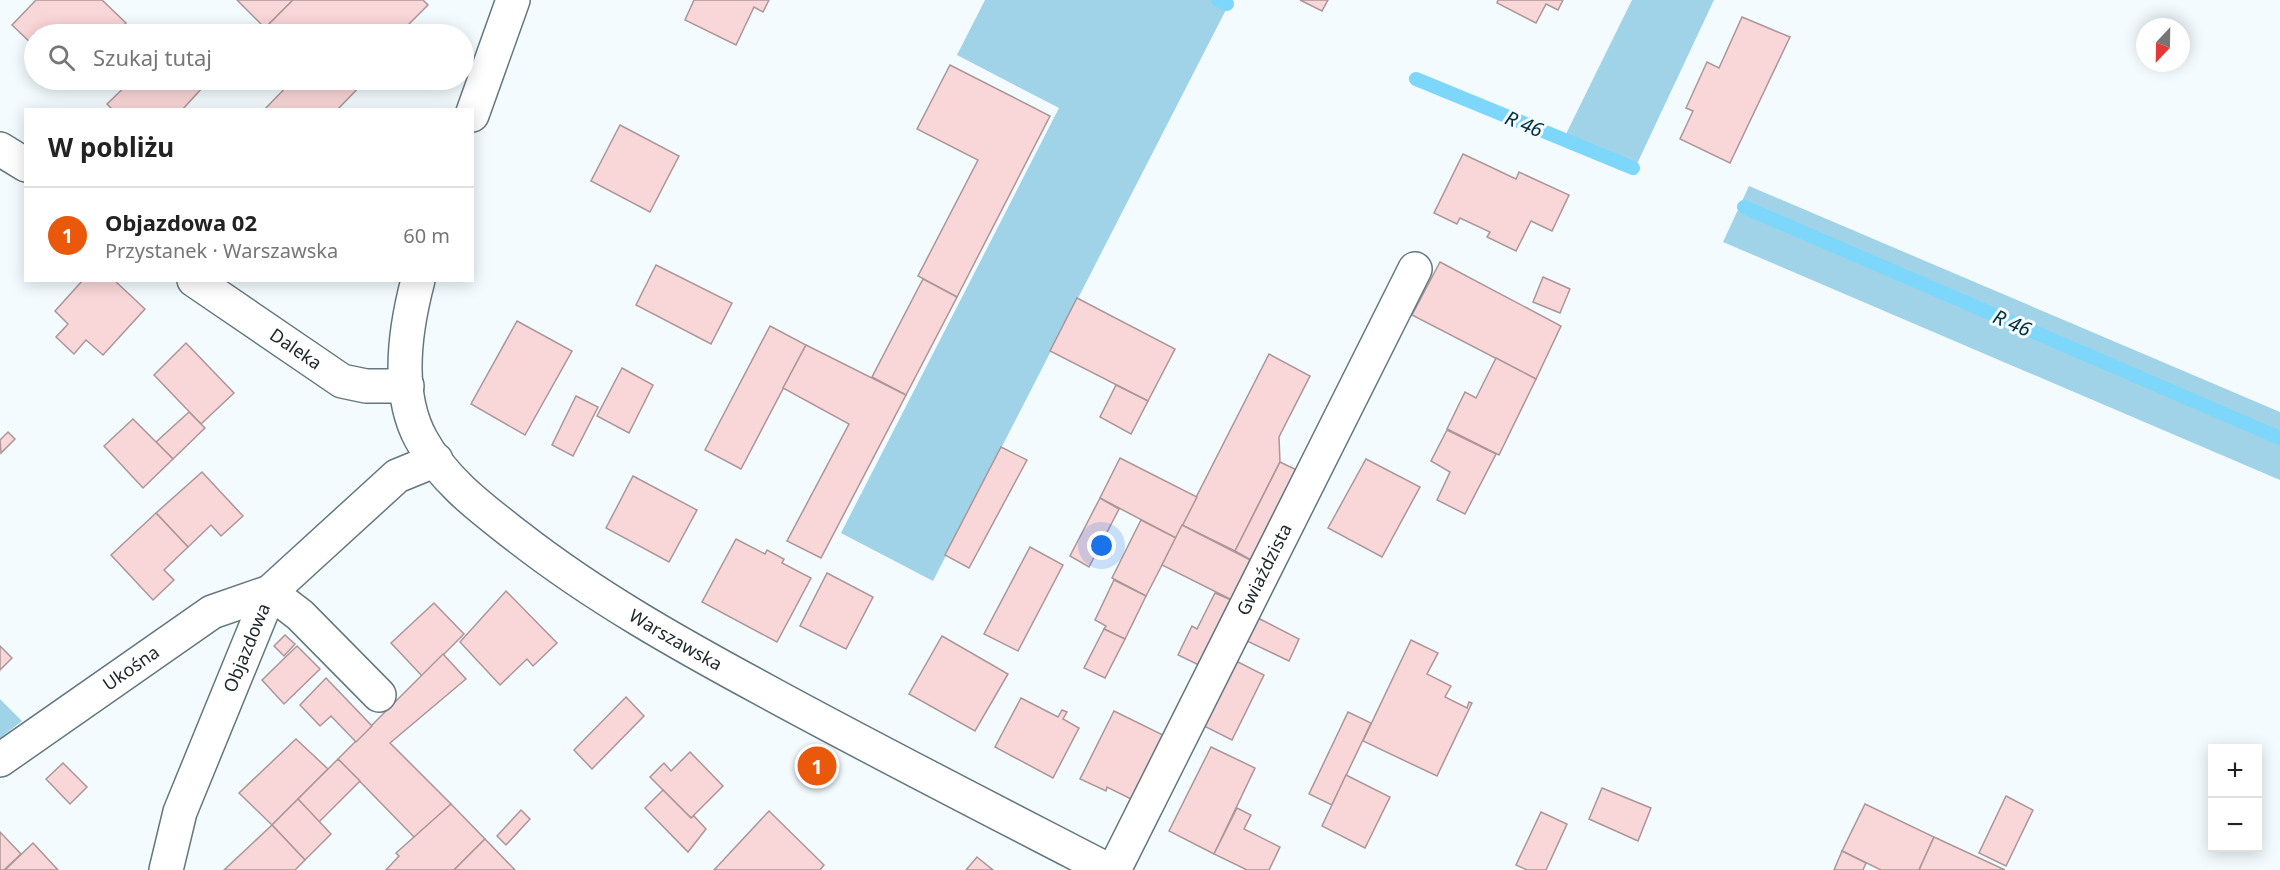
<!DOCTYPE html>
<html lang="pl">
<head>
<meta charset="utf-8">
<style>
	body { margin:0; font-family:"Noto Sans",sans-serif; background:#f6f6f6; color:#222 }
	.controls { position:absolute; right:18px; bottom:18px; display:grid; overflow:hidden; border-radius:0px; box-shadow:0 3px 15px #0003 }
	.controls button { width:54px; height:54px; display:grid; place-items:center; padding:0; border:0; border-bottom:2px solid #e0e0e0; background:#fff; color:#222; font:30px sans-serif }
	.compass { position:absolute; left:2136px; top:18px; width:54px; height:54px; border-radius:50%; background:#fff; box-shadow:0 3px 15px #0003; rotate:202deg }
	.you { position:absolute; left:1102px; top:546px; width:21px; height:21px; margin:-15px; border:4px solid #fff; border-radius:50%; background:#1a73e8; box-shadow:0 0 0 9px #1a73e833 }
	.badge { display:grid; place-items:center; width:39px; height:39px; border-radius:50%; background:#ea580c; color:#fff; font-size:20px; font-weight:700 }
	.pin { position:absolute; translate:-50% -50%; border:3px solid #fff; box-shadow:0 2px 6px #0006 }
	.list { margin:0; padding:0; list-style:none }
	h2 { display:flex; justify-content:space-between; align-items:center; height:78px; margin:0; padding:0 24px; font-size:26px }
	h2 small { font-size:20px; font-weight:400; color:#767676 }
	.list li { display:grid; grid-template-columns:39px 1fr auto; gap:18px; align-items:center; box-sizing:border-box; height:96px; padding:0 24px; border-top:2px solid #e0e0e0 }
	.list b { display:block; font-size:22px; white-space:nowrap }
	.list p { margin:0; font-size:20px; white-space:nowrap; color:#767676 }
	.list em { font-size:20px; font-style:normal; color:#767676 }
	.icon { flex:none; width:33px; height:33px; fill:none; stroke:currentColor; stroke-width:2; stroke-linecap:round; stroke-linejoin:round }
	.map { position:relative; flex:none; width:2280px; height:870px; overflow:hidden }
	.search { position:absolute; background:#fff; box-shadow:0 3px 15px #0003; left:24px; top:24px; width:450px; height:66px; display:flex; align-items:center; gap:15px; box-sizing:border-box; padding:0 21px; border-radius:33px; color:#767676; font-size:22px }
	.panel { position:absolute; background:#fff; box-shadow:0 3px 15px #0003; left:24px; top:108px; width:450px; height:174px; border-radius:0px }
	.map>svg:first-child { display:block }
	.green { fill:#a0d2e8 }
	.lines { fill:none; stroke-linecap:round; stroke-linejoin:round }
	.stream { stroke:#7dd7fb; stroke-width:14 }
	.building { fill:#f9d6d8; stroke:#ac9698; stroke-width:1.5 }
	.minor-casing { stroke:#64777f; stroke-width:36 }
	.minor { stroke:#fff; stroke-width:33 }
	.labels { text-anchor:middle; stroke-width:6; stroke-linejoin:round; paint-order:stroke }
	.street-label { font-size:18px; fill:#20282c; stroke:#f3fbff }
	.water-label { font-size:20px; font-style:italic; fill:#05313f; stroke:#f3fbff }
</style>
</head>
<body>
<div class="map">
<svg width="2280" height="870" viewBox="0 0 2280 870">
	<rect width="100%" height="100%" fill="#f3fbff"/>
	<!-- green -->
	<g class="green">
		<path d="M 985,0 L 1231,0 L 933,581 L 841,533 L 1059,108 L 957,55 Z"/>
		<path d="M 1632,0 L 1714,0 L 1636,166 L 1565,136 Z"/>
		<path d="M 1749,186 L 2280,412 L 2280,480 L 1723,242 Z"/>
		<path d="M 0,699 L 22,721 L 0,738 Z"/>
	</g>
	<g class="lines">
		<!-- stream -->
		<g class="stream">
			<path d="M 1218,0 L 1227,4"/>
			<path d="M 1416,79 L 1633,168"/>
			<path d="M 1744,207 L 2280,438"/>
		</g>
	</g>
	<!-- building -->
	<g class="building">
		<path d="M 36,0 L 102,0 L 126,23 L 115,34 L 34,34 L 34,46 L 12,25 Z"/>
		<path d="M 237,0 L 293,0 L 265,28 Z"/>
		<path d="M 293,0 L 423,0 L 428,5 L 399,34 L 272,34 L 265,28 Z"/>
		<path d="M 694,0 L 769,0 L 763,12 L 754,7 L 736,45 L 685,20 Z"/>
		<path d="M 1300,0 L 1328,0 L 1322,11 Z"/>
		<path d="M 1498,0 L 1563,0 L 1558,10 L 1546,4 L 1536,23 L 1497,3 Z"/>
		<path d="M 1742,17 L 1790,37 L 1730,163 L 1680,139 L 1693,111 L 1686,108 L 1707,62 L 1719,68 Z"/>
		<path d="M 950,65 L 1050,116 L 957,297 L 918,276 L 978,160 L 917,129 Z"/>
		<path d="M 132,80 L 195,80 L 203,87 L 182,110 L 113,110 L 107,104 Z"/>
		<path d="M 293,80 L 366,80 L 337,110 L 264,110 Z"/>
		<path d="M 620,125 L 679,156 L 650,212 L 591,181 Z"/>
		<path d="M 1463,154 L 1516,179 L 1519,172 L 1569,195 L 1552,231 L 1531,221 L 1516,251 L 1487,237 L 1490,232 L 1460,218 L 1457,224 L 1434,213 Z"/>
		<path d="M 1440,262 L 1561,326 L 1536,379 L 1412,315 Z"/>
		<path d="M 656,265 L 732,303 L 711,344 L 636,305 Z"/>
		<path d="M 1543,277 L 1570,289 L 1560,313 L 1533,302 Z"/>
		<path d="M 923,279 L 957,297 L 906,395 L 872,377 Z"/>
		<path d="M 83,280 L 114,280 L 145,309 L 103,355 L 86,340 L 74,354 L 56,337 L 68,324 L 55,311 Z"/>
		<path d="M 1077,298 L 1175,349 L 1148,401 L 1050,351 Z"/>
		<path d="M 517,321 L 572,351 L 525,435 L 471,404 Z"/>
		<path d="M 770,326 L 806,345 L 741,469 L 705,450 Z"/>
		<path d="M 186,343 L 234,393 L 201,424 L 154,375 Z"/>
		<path d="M 806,345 L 906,395 L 821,558 L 787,541 L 849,424 L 783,388 Z"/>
		<path d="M 1269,354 L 1310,376 L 1279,437 L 1280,462 L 1235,551 L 1182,525 Z"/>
		<path d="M 1496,358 L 1536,379 L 1499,455 L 1447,429 L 1465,392 L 1476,398 Z"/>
		<path d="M 622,368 L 653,385 L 629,433 L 597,416 Z"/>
		<path d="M 1116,385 L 1148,401 L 1131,434 L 1100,417 Z"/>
		<path d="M 576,396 L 598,407 L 573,456 L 552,445 Z"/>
		<path d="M 189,412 L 205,428 L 173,459 L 156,442 Z"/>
		<path d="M 133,419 L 173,459 L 143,488 L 104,446 Z"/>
		<path d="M 1447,430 L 1496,454 L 1465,514 L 1437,500 L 1450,472 L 1431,461 Z"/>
		<path d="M 8,432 L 15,439 L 1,453 L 0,440 Z"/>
		<path d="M 1001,447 L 1027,460 L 969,568 L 945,555 Z"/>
		<path d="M 1120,458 L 1197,497 L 1176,538 L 1100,498 Z"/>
		<path d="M 1366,459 L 1420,487 L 1382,557 L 1328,528 Z"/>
		<path d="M 1280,462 L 1303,473 L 1258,564 L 1235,551 Z"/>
		<path d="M 202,472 L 243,516 L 221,536 L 211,525 L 188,547 L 156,513 Z"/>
		<path d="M 633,476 L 697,510 L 669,562 L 606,528 Z"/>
		<path d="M 1100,498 L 1119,509 L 1089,567 L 1070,556 Z"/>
		<path d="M 156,513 L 188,547 L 164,570 L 174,580 L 153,600 L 111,555 Z"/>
		<path d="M 1141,520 L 1176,538 L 1146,596 L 1112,578 Z"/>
		<path d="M 1182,525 L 1258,564 L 1238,603 L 1162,565 Z"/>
		<path d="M 736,539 L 765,554 L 767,550 L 784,559 L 782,563 L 811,578 L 777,642 L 702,602 Z"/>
		<path d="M 1030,547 L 1063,565 L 1018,651 L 984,634 Z"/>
		<path d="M 827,573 L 873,597 L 846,649 L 800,626 Z"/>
		<path d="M 1114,580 L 1146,596 L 1125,639 L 1104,629 L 1106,626 L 1095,620 Z"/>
		<path d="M 506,591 L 557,643 L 533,666 L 527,659 L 500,685 L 460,642 Z"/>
		<path d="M 1215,593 L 1238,603 L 1205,668 L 1178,655 L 1192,626 L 1197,629 Z"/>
		<path d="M 434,603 L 464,634 L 422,676 L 391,643 Z"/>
		<path d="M 1258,618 L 1299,639 L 1289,661 L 1247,641 Z"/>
		<path d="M 1104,629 L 1125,639 L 1105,678 L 1084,668 Z"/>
		<path d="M 285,635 L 295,644 L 284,656 L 274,646 Z"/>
		<path d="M 942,636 L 1008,674 L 975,731 L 909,694 Z"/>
		<path d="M 1411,640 L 1438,653 L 1427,674 L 1451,686 L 1445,697 L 1467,708 L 1469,702 L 1472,703 L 1437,776 L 1363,741 Z"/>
		<path d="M 0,646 L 12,658 L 0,670 Z"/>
		<path d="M 297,646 L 320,669 L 284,704 L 262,680 Z"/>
		<path d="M 443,654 L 466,679 L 390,743 L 451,804 L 415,838 L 338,759 Z"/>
		<path d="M 1234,660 L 1264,675 L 1232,740 L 1202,725 Z"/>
		<path d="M 326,678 L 372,726 L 356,742 L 331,716 L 320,726 L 300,705 Z"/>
		<path d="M 626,697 L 644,716 L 592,769 L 574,750 Z"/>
		<path d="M 1021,698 L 1058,717 L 1062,710 L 1067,712 L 1063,719 L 1079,728 L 1053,778 L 995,747 Z"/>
		<path d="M 1114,711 L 1167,737 L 1135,801 L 1107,787 L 1106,791 L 1080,779 Z"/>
		<path d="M 1348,712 L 1371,723 L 1332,805 L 1309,794 Z"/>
		<path d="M 296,739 L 328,769 L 272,825 L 239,793 Z"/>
		<path d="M 1211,747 L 1255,768 L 1214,854 L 1169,831 Z"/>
		<path d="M 690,752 L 723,786 L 691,818 L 650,777 L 664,763 L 671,771 Z"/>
		<path d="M 338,759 L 360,781 L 319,822 L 298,799 Z"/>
		<path d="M 63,763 L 87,787 L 70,804 L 46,779 Z"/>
		<path d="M 1346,775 L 1390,797 L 1365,848 L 1322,826 Z"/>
		<path d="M 1602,788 L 1651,808 L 1638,841 L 1589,819 Z"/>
		<path d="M 663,790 L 691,818 L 694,816 L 706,829 L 688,852 L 645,808 Z"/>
		<path d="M 2006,796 L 2033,810 L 2006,866 L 1979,853 Z"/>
		<path d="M 298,799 L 331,834 L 305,860 L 272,825 Z"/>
		<path d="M 451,804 L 485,839 L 454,870 L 386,870 L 399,856 L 396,853 Z"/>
		<path d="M 1865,804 L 1934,837 L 1919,870 L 1881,870 L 1842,851 Z"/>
		<path d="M 1237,808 L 1251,815 L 1244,829 L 1280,847 L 1269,870 L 1247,870 L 1214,854 Z"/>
		<path d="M 521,810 L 530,819 L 506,845 L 497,836 Z"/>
		<path d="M 769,811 L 824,865 L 820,870 L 714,870 Z"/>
		<path d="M 1541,812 L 1567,824 L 1546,870 L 1527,870 L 1516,865 Z"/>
		<path d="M 272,825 L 305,860 L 295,870 L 224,870 Z"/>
		<path d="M 0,832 L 21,854 L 4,870 L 0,870 Z"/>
		<path d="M 1934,837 L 2005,870 L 1919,870 Z"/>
		<path d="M 485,839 L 515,870 L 454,870 Z"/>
		<path d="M 33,843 L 58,870 L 5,870 Z"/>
		<path d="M 1842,851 L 1866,863 L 1863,870 L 1834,870 Z"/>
		<path d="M 977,857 L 993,870 L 966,870 Z"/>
	</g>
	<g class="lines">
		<!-- minor casing -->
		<g class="minor-casing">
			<g id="minor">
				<path d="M 472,115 L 513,0"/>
				<path d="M 0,149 L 26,165"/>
				<path id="s1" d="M 194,280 L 342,381 L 366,386 L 407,386"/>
				<path id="s2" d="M 418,280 C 405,329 396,393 421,439 C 443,480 481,508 517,536 C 595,597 681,645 768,692 C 880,753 994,811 1108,870"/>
				<path d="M 270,592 L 300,615 L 379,695"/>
				<path id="s3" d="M 0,760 L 212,612 L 270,592"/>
				<path id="s4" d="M 166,870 L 180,812 L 270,592 L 397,476 L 436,460"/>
				<path id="s5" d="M 1114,870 L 1415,269"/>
			</g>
		</g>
		<!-- minor -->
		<use href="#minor" class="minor"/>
	</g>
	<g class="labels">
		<!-- street labels -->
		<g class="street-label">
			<text dy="6" stroke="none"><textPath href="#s1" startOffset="123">Daleka</textPath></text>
			<text dy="6" stroke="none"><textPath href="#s5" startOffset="336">Gwiaździsta</textPath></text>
			<text dy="6" stroke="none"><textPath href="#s2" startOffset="490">Warszawska</textPath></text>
			<text dy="6" stroke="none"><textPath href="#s4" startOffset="237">Objazdowa</textPath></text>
			<text dy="6" stroke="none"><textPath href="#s3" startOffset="160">Ukośna</textPath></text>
		</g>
		<!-- water labels -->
		<g class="water-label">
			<text transform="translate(1524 124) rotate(22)" y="7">R 46</text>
			<text transform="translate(2012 323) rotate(23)" y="7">R 46</text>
		</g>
	</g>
</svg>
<div class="controls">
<button>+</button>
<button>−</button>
</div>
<svg class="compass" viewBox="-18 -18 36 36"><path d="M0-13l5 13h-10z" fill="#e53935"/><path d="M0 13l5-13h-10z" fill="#767676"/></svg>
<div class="you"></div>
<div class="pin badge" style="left:817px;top:766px">1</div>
<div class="search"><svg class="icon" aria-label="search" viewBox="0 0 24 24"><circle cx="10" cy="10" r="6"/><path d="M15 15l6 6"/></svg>Szukaj tutaj</div>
<section class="panel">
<h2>W pobliżu<small></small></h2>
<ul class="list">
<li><span class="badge">1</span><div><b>Objazdowa 02</b><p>Przystanek · Warszawska</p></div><em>60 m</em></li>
</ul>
</section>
</div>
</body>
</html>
